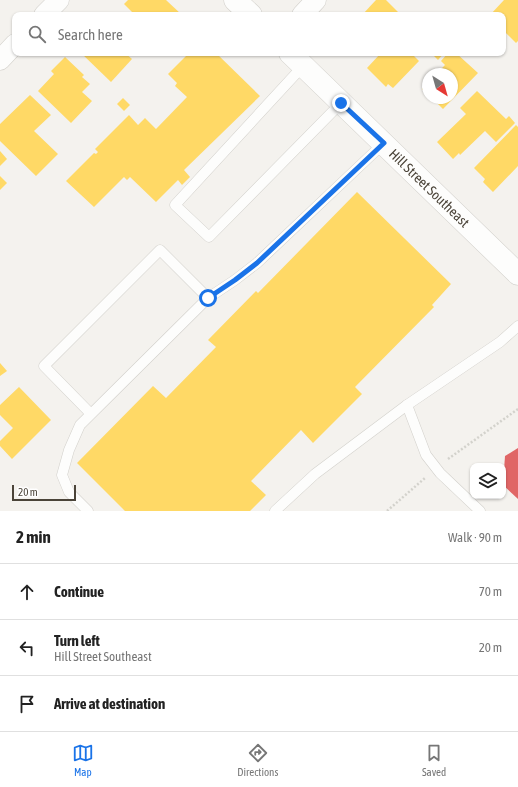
<!DOCTYPE html>
<html lang="en">
<head>
<meta charset="utf-8">
<style>
	body { margin:0; font-family:"Asap Condensed",sans-serif; background:#f2f2f2; color:#222 }
	.controls { position:absolute; right:12px; bottom:12px; display:grid; overflow:hidden; border-radius:8px; box-shadow:0 1px 3px #0004 }
	.controls button { width:36px; height:36px; display:grid; place-items:center; padding:0; border:0; border-bottom:1px solid #e0e0e0; background:#fff; color:#222; font:20px sans-serif }
	.compass { position:absolute; left:422px; top:68px; width:36px; height:36px; border-radius:50%; background:#fff; box-shadow:0 1px 3px #0004; rotate:143deg }
	.scale { position:absolute; left:12px; bottom:10px; width:64px; box-sizing:border-box; padding-left:4px; border:2px solid #4b4439; border-top:0; font-size:11px; line-height:14px; white-space:nowrap; color:#4b4439; -webkit-text-stroke:3px #fff; paint-order:stroke }
	.stop { position:absolute; width:12px; height:12px; margin:-9px; border:3px solid #1a73e8; border-radius:50%; background:#fff }
	.stop.end { background:#1a73e8; border-color:#fff; box-shadow:0 1px 4px #0008 }
	.list { margin:0; padding:0; list-style:none }
	h2 { display:flex; justify-content:space-between; align-items:center; height:52px; margin:0; padding:0 16px; font-size:17px }
	h2 small { font-size:13px; font-weight:400; color:#767676 }
	.list li { display:grid; grid-template-columns:26px 1fr auto; gap:12px; align-items:center; box-sizing:border-box; height:56px; padding:0 16px; border-top:1px solid #e0e0e0 }
	.list b { display:block; font-size:15px; white-space:nowrap }
	.list p { margin:0; font-size:13px; white-space:nowrap; color:#767676 }
	.list em { font-size:13px; font-style:normal; color:#767676 }
	.icon { flex:none; width:22px; height:22px; fill:none; stroke:currentColor; stroke-width:2; stroke-linecap:round; stroke-linejoin:round }
	.map { position:relative; flex:none; width:518px; height:511px; overflow:hidden }
	.search { position:absolute; background:#fff; box-shadow:0 1px 3px #0004; left:12px; right:12px; top:12px; height:44px; display:flex; align-items:center; gap:10px; box-sizing:border-box; padding:0 14px; border-radius:8px; color:#767676; font-size:15px }
	.sheet { height:220px; background:#fff }
	nav { display:flex; justify-content:space-around; align-items:center; box-sizing:border-box; height:56px; border-top:1px solid #e0e0e0; background:#fff; font-size:11px; color:#767676 }
	nav a { display:grid; justify-items:center; gap:2px }
	nav .on { color:#1a73e8 }
	.map>svg:first-child { display:block }
	.homes { fill:#ffd966 }
	.shops { fill:#e06666 }
	.lines { fill:none; stroke-linecap:round; stroke-linejoin:round }
	.service-casing { stroke:#d2d0cb; stroke-width:11 }
	.minor-casing { stroke:#d2d0cb; stroke-width:21 }
	.tertiary-casing { stroke:#d2d0cb; stroke-width:23 }
	.path { stroke:#d3d2cc; stroke-width:2.5; stroke-dasharray:2 2; stroke-linecap:butt }
	.service { stroke:#fdfdfc; stroke-width:10 }
	.minor { stroke:#fdfdfc; stroke-width:20 }
	.tertiary { stroke:#fdfdfc; stroke-width:22 }
	.route { stroke:#1a73e8; stroke-width:5 }
	.labels { text-anchor:middle; stroke-width:4; stroke-linejoin:round; paint-order:stroke }
	.street-label { font-size:14px; fill:#4b4439; stroke:#fff }
</style>
</head>
<body>
<div class="map">
<svg width="518" height="511" viewBox="0 0 518 511">
	<rect width="100%" height="100%" fill="#f4f2ee"/>
	<!-- homes -->
	<g class="homes">
		<path d="M 128,0 L 166,0 L 182,15 L 135,15 L 124,4 Z"/>
		<path d="M 376,0 L 386,0 L 399,13 L 397,15 L 362,15 Z"/>
		<path d="M 504,0 L 518,0 L 518,41 L 516,43 L 503,30 L 503,15 L 490,15 Z"/>
		<path d="M 81,53 L 125,53 L 132,59 L 111,82 Z"/>
		<path d="M 189,53 L 216,53 L 260,96 L 184,170 L 190,177 L 182,185 L 178,180 L 156,202 L 130,177 L 127,180 L 124,177 L 94,207 L 66,181 L 94,153 L 96,154 L 98,152 L 95,149 L 129,115 L 138,125 L 145,118 L 156,129 L 187,97 L 175,86 L 177,83 L 168,74 Z"/>
		<path d="M 381,53 L 411,53 L 419,61 L 393,88 L 388,84 L 386,87 L 367,68 Z"/>
		<path d="M 431,53 L 444,53 L 438,60 Z"/>
		<path d="M 448,53 L 456,53 L 478,73 L 443,109 L 432,98 L 452,98 L 452,74 L 436,74 L 445,65 L 441,61 Z"/>
		<path d="M 65,57 L 84,75 L 82,77 L 90,84 L 82,92 L 92,101 L 71,123 L 38,91 L 54,74 L 51,71 Z"/>
		<path d="M 428,83 L 428,95 L 422,89 Z"/>
		<path d="M 477,91 L 506,119 L 509,116 L 515,123 L 496,142 L 485,131 L 460,155 L 459,153 L 453,159 L 437,142 L 466,114 L 460,108 Z"/>
		<path d="M 30,95 L 51,115 L 34,131 L 58,154 L 36,176 L 0,141 L 0,124 Z"/>
		<path d="M 123,98 L 130,105 L 124,111 L 117,104 Z"/>
		<path d="M 516,125 L 518,127 L 518,166 L 493,192 L 483,182 L 485,179 L 474,168 Z"/>
		<path d="M 0,151 L 7,159 L 0,166 Z"/>
		<path d="M 0,176 L 7,183 L 0,190 Z"/>
		<path d="M 357,192 L 451,284 L 432,305 L 434,307 L 355,387 L 362,394 L 313,443 L 301,430 L 251,481 L 266,495 L 250,511 L 125,511 L 77,463 L 153,386 L 166,398 L 216,347 L 208,340 L 256,291 L 258,293 Z"/>
		<path d="M 0,363 L 7,371 L 0,376 Z"/>
		<path d="M 19,387 L 51,420 L 12,459 L 0,446 L 0,441 L 13,428 L 0,415 L 0,405 Z"/>
	</g>
	<!-- shops -->
	<path class="shops" d="M 518,448 L 518,499 L 503,485 L 505,456 Z"/>
	<g class="lines">
		<!-- service casing -->
		<g class="service-casing">
			<g id="service">
				<path d="M 303,66 L 175,205 L 209,237 L 341,103"/>
				<path d="M 208,298 L 235,280 L 257,263 L 384,143"/>
				<path d="M 407,405 L 426,455 L 440,473 L 480,511"/>
				<path d="M 88,511 L 69,492 L 62,475 L 69,450 L 80,425 L 208,298 L 160,250 L 44,366 L 91,414"/>
				<path d="M 275,511 L 315,474 L 407,405 L 500,342 L 518,326"/>
			</g>
		</g>
		<!-- minor casing -->
		<g class="minor-casing">
			<g id="minor">
				<path d="M 44,15 L 59,0"/>
				<path d="M 302,15 L 316,0"/>
				<path d="M 0,60 L 15,44"/>
			</g>
		</g>
		<!-- tertiary casing -->
		<g class="tertiary-casing">
			<g id="tertiary">
				<path d="M 235,0 L 251,15"/>
				<path id="s1" d="M 290,53 L 518,274"/>
			</g>
		</g>
		<!-- path -->
		<g class="path">
			<path d="M 448,459 L 518,409"/>
			<path d="M 387,511 L 425,478"/>
		</g>
		<!-- service -->
		<use href="#service" class="service"/>
		<!-- minor -->
		<use href="#minor" class="minor"/>
		<!-- tertiary -->
		<use href="#tertiary" class="tertiary"/>
	</g>
	<g class="lines">
		<!-- route -->
		<path class="route" d="M 208,298 L 235,280 L 257,263 L 384,143 L 341,103"/>
	</g>
	<g class="labels">
		<!-- street labels -->
		<g class="street-label">
			<text dy="5" stroke="none"><textPath href="#s1" startOffset="194">Hill Street Southeast</textPath></text>
		</g>
	</g>
</svg>
<div class="controls">
<button><svg class="icon" aria-label="layers" viewBox="0 0 24 24"><path d="M12 4l9 5-9 5-9-5zM3 14l9 5 9-5"/></svg></button>
</div>
<svg class="compass" viewBox="-18 -18 36 36"><path d="M0-13l5 13h-10z" fill="#e53935"/><path d="M0 13l5-13h-10z" fill="#767676"/></svg>
<div class="scale">20 m</div>
<div class="stop" style="left:208px;top:298px"></div>
<div class="stop end" style="left:341px;top:103px"></div>
<div class="search"><svg class="icon" aria-label="search" viewBox="0 0 24 24"><circle cx="10" cy="10" r="6"/><path d="M15 15l6 6"/></svg>Search here</div>
</div>
<section class="sheet">
<h2>2 min<small>Walk · 90 m</small></h2>
<ul class="list">
<li><svg class="icon" aria-label="ahead" viewBox="0 0 24 24"><path d="M12 20V5M6 11l6-6 6 6"/></svg><div><b>Continue</b></div><em>70 m</em></li>
<li><svg class="icon" aria-label="left" viewBox="0 0 24 24"><path d="M17 20v-9H6M10 6l-5 5 5 5"/></svg><div><b>Turn left</b><p>Hill Street Southeast</p></div><em>20 m</em></li>
<li><svg class="icon" aria-label="arrive" viewBox="0 0 24 24"><path d="M6 21V4h12l-3 4 3 4H6"/></svg><div><b>Arrive at destination</b></div></li>
</ul>
</section>
<nav>
<a class="on"><svg class="icon" aria-label="map" viewBox="0 0 24 24"><path d="M3 6l6-2 6 2 6-2v14l-6 2-6-2-6 2zM9 4v14M15 6v14"/></svg>Map</a>
<a><svg class="icon" aria-label="directions" viewBox="0 0 24 24"><path d="M12 3l9 9-9 9-9-9zM9 14v-3h6M13 9l2 2-2 2"/></svg>Directions</a>
<a><svg class="icon" aria-label="saved" viewBox="0 0 24 24"><path d="M7 4h10v16l-5-4-5 4z"/></svg>Saved</a>
</nav>
</body>
</html>
